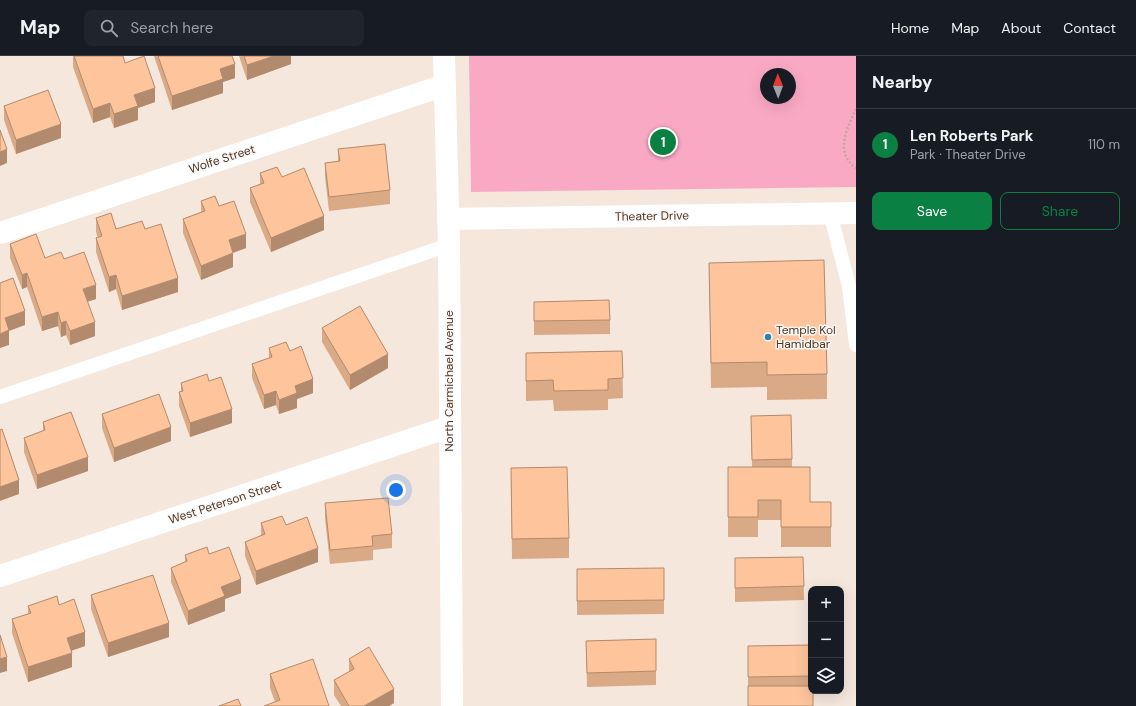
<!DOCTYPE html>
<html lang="en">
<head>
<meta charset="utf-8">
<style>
	body { margin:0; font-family:"DM Sans",sans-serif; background:#20242c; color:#f1f3f6 }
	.controls { position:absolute; right:12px; bottom:12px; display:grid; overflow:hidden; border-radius:8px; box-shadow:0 4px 16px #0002 }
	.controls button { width:36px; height:36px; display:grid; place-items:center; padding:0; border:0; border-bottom:1px solid #363941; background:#171b24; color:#f1f3f6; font:20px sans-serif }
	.compass { position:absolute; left:760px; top:12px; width:36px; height:36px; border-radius:50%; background:#171b24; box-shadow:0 4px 16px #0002; rotate:359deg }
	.you { position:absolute; left:396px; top:434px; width:14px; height:14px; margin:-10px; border:3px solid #fff; border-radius:50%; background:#1a73e8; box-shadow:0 0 0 6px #1a73e833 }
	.badge { display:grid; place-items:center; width:26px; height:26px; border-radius:50%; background:#0b8043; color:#fff; font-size:13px; font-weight:700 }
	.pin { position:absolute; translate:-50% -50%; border:2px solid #fff; box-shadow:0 1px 4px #0006 }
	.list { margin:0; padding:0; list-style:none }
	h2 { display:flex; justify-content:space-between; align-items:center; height:52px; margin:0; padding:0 16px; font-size:17px }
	h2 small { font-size:13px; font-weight:400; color:#9ea1a6 }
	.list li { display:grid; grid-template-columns:26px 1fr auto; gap:12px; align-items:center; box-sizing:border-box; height:72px; padding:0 16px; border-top:1px solid #363941 }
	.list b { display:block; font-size:15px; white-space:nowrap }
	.list p { margin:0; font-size:13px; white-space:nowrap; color:#9ea1a6 }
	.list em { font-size:13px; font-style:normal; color:#9ea1a6 }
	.actions { display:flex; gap:8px; padding:12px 16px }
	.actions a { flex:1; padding:9px 0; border:1px solid #0b8043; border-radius:8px; text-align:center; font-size:14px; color:#0b8043 }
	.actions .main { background:#0b8043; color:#fff }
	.icon { flex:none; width:22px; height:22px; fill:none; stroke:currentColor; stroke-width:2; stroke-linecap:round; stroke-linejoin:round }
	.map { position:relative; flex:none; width:856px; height:650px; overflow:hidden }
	header { display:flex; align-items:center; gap:24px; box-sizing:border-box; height:56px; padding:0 20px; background:#171b24; border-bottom:1px solid #363941 }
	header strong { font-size:19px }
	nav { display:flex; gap:22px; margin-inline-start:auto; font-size:14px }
	.search { width:280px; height:36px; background:#20242c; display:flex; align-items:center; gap:10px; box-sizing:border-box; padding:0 14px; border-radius:8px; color:#9ea1a6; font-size:15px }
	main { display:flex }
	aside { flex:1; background:#171b24 }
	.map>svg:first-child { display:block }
	.green { fill:#faa9c5; fill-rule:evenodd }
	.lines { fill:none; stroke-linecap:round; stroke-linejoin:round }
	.path { stroke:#beaa9d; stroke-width:2.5; stroke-dasharray:2 2; stroke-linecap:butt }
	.lane { stroke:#fff; stroke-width:14 }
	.street { stroke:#fff; stroke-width:22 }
	.wall { fill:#daa986 }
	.shaded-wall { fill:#b28a6d }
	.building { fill:#fec59c; stroke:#b28a6d }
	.poi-dot { fill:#2b82b1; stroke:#f8f8f8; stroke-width:1.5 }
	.labels { text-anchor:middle; stroke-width:3; stroke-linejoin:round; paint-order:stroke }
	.street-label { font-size:12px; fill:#51341f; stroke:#f8f8f8 }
	.poi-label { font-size:12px; fill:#51341f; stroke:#f8f8f8; text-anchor:start }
</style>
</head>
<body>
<header>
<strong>Map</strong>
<div class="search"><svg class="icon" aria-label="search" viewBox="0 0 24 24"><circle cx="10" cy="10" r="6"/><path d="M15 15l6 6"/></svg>Search here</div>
<nav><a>Home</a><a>Map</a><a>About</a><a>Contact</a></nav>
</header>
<main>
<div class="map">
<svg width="856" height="650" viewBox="0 0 856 650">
	<rect width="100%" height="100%" fill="#f6e7dd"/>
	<!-- green -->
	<path class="green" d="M 469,0 L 856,0 L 856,131 L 471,136 ZM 766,18 L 790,18 L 790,42 L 766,42 Z"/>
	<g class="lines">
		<!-- path -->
		<path class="path" d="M 856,53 C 847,72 834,97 856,112"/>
		<!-- lane -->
		<g class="lane">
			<path d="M 830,157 L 849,230 L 856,289"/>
			<path d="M 0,341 L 449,189"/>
		</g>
		<!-- street -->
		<g class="street">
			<path d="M 444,0 L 449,189 L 452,650"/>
			<path d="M 448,163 L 856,157"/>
			<path d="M 0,177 L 445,29"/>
			<path d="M 0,520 L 449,371"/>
		</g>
	</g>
	<!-- wall -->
	<g class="wall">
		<path d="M 73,0 L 123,0 L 125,7 L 155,46 L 138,52 L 138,64 L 114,72 L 110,61 L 93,67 L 73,11 Z"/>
		<path d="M 154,0 L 232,0 L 235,22 L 223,26 L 223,37 L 172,54 Z"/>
		<path d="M 239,0 L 291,0 L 291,8 L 247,24 Z"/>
		<path d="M 4,50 L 61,82 L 16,98 L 4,64 Z"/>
		<path d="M 338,93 L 390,134 L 390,148 L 329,155 L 325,121 L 325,107 L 338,105 Z"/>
		<path d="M 260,117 L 282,121 L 324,174 L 271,196 L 250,146 L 250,132 L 260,128 Z"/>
		<path d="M 201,145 L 246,192 L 233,197 L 233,211 L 201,224 L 183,177 L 183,163 L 201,156 Z"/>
		<path d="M 96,162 L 116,173 L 145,173 L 178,236 L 122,254 L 116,233 L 109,236 L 96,196 L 96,182 L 98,182 L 96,176 Z"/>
		<path d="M 10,188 L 45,202 L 64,203 L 96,243 L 87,246 L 95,280 L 70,289 L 66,279 L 61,281 L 58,270 L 42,275 L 27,231 L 22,233 L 10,202 Z"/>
		<path d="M 709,207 L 827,318 L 827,343 L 767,344 L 767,331 L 711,332 Z"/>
		<path d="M 534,246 L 610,264 L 610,278 L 534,279 Z"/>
		<path d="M 322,272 L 388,312 L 350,334 L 322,286 Z"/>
		<path d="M 269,292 L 290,295 L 313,337 L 297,343 L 297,352 L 279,358 L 276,349 L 264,353 L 252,322 L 252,308 L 269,302 Z"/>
		<path d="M 622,295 L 623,342 L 608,343 L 608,354 L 554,355 L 553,344 L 526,345 L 526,297 Z"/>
		<path d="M 209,325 L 232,367 L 190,381 L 179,350 L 179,336 L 181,336 L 181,327 Z"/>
		<path d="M 102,358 L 171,385 L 114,406 L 102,372 Z"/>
		<path d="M 751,360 L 792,403 L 792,411 L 810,446 L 831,446 L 831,491 L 781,491 L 781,464 L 758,464 L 758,481 L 728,481 L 728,411 L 752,411 Z"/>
		<path d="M 43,366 L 88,415 L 37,433 L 24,396 L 24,382 L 43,375 Z"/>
		<path d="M 511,412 L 569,482 L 569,502 L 512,503 Z"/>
		<path d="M 325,447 L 392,478 L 392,492 L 373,494 L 373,504 L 330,508 L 325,462 Z"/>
		<path d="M 261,467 L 286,469 L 318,506 L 256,529 L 245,500 L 245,486 L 261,480 Z"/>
		<path d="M 209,498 L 241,537 L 225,543 L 225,555 L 188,569 L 171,526 L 171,512 L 185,506 L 185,499 Z"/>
		<path d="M 803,501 L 804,544 L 735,546 L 735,502 Z"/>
		<path d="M 577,513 L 664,544 L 664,558 L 577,559 Z"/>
		<path d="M 91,539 L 169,581 L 108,601 L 91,553 Z"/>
		<path d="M 59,549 L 85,590 L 71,595 L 72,611 L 28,626 L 12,577 L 12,563 L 28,558 L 28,550 Z"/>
		<path d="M 656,583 L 656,629 L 587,631 L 586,585 Z"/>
		<path d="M 811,589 L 811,635 L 813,650 L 748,650 L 748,590 Z"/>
		<path d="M 349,603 L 394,647 L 389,650 L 341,650 L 334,639 L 334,624 L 349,616 Z"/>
		<path d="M 270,618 L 329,650 L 275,646 L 270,632 Z"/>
	</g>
	<!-- shaded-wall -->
	<g class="shaded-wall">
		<path d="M 274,0 L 291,0 L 291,8 L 247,24 L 247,9 Z"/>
		<path d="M 235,8 L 235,22 L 223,26 L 223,37 L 172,54 L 172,40 L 220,13 Z"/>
		<path d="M 155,32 L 155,46 L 138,52 L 138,64 L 114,72 L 114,58 L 134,39 Z"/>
		<path d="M 110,47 L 110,61 L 93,67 L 93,53 Z"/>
		<path d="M 61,68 L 61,82 L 16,98 L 16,84 Z"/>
		<path d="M 7,93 L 7,107 L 0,110 L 0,96 Z"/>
		<path d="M 324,160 L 324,174 L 271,196 L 271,182 Z"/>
		<path d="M 246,178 L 246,192 L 229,198 L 229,184 Z"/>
		<path d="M 233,197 L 233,211 L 201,224 L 201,210 Z"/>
		<path d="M 27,217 L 27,231 L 22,233 L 22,219 Z"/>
		<path d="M 116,219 L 116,233 L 109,236 L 109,221 Z"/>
		<path d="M 178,222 L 178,236 L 122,254 L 122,240 Z"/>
		<path d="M 96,229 L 96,243 L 83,247 L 83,233 Z"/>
		<path d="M 25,255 L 25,269 L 9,275 L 9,289 L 0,292 L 0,278 L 5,262 Z"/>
		<path d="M 58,256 L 58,270 L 42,275 L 42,261 Z"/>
		<path d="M 66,265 L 66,279 L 61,281 L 61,267 Z"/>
		<path d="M 95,266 L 95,280 L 70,289 L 70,275 Z"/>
		<path d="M 388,298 L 388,312 L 350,334 L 350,319 Z"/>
		<path d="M 313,323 L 313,337 L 297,343 L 297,352 L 279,358 L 279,344 L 295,330 Z"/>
		<path d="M 276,335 L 276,349 L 264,353 L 264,339 Z"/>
		<path d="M 232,353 L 232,367 L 190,381 L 190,367 Z"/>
		<path d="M 171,371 L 171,385 L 114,406 L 114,392 Z"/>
		<path d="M 88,401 L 88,415 L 37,433 L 37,419 Z"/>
		<path d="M 19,424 L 19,438 L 0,445 L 0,431 Z"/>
		<path d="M 318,492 L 318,506 L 256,529 L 256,515 Z"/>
		<path d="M 241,523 L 241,537 L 225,543 L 225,555 L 188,569 L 188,555 L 221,531 Z"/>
		<path d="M 169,567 L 169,581 L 108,601 L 108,587 Z"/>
		<path d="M 85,576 L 85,590 L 67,596 L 67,582 Z"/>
		<path d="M 72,597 L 72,611 L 28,626 L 28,611 Z"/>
		<path d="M 7,601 L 7,615 L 0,617 L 0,603 Z"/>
		<path d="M 394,633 L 394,647 L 389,650 L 364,650 Z"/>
	</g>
	<!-- building -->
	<g class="building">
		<path d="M 74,0 L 123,0 L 125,7 L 144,0 L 155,32 L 134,39 L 138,50 L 114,58 L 110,47 L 93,53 Z"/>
		<path d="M 158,0 L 232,0 L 235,8 L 220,13 L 223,23 L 172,40 Z"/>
		<path d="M 244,0 L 274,0 L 247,9 Z"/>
		<path d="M 48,34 L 61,68 L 16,84 L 4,50 Z"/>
		<path d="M 0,74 L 7,93 L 0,96 Z"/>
		<path d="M 385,88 L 390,134 L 329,141 L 325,107 L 340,105 L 338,93 Z"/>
		<path d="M 277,111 L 282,121 L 304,112 L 324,160 L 271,182 L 250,132 L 264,127 L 260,117 Z"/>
		<path d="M 215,140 L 219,150 L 234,145 L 246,178 L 229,184 L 233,197 L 201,210 L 183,163 L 205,155 L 201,145 Z"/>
		<path d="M 111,157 L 116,173 L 142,165 L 145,173 L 161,168 L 178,222 L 122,240 L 116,219 L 109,221 L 96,182 L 102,180 L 96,162 Z"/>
		<path d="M 36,178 L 45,202 L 61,196 L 64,203 L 84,196 L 96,229 L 83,233 L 95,266 L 70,275 L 66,265 L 61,267 L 58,256 L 42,261 L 27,217 L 22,219 L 10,188 Z"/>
		<path d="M 824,204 L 827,318 L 767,319 L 767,306 L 711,307 L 709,207 Z"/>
		<path d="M 13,222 L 25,255 L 5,262 L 9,274 L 0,278 L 0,227 Z"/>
		<path d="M 609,244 L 610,264 L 534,265 L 534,246 Z"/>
		<path d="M 360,250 L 388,298 L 350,319 L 322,272 Z"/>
		<path d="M 286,286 L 290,295 L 301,290 L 313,323 L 295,330 L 297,337 L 279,344 L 276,335 L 264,339 L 252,308 L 272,301 L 269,292 Z"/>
		<path d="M 622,295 L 623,322 L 608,323 L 608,334 L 554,335 L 553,324 L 526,325 L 526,297 Z"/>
		<path d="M 207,318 L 209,325 L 221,321 L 232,353 L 190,367 L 179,336 L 183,335 L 181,327 Z"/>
		<path d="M 159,338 L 171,371 L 114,392 L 102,358 Z"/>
		<path d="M 71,356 L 88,401 L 37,419 L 24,382 L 45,374 L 43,366 Z"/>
		<path d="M 791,359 L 792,403 L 752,404 L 751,360 Z"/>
		<path d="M 2,373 L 19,424 L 0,431 L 0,374 Z"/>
		<path d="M 567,411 L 569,482 L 512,483 L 511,412 Z"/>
		<path d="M 728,411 L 810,411 L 810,446 L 831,446 L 831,471 L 781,471 L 781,444 L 758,444 L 758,461 L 728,461 Z"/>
		<path d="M 388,442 L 392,478 L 372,480 L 373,490 L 330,494 L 325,447 Z"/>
		<path d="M 282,460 L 286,469 L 307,461 L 318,492 L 256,515 L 245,486 L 265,478 L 261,467 Z"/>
		<path d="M 207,491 L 209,498 L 229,491 L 241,523 L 221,531 L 225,540 L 188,555 L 171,512 L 187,505 L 185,499 Z"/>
		<path d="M 803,501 L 804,530 L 735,532 L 735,502 Z"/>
		<path d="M 664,512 L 664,544 L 577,545 L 577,513 Z"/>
		<path d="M 153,519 L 169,567 L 108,587 L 91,539 Z"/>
		<path d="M 57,540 L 59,549 L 74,543 L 85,576 L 67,582 L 72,597 L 28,611 L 12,563 L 31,557 L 28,550 Z"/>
		<path d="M 0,579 L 7,601 L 0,603 Z"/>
		<path d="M 656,583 L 656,615 L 587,617 L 586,585 Z"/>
		<path d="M 811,589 L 811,620 L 748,621 L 748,590 Z"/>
		<path d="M 369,591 L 394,633 L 364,650 L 349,650 L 334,624 L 354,613 L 349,603 Z"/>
		<path d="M 313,603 L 329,650 L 264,650 L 280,644 L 270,618 Z"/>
		<path d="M 748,630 L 811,630 L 811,635 L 813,635 L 813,650 L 748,650 Z"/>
		<path d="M 238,643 L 241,650 L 219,650 Z"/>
	</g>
	<!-- markers -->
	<circle class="poi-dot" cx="768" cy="281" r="4"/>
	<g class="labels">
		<!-- street labels -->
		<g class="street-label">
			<text transform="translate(222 103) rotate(-18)" y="4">Wolfe Street</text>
			<text transform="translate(652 160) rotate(-1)" y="4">Theater Drive</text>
			<text transform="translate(449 325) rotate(-90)" y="4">North Carmichael Avenue</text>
			<text transform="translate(225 446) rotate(-18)" y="4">West Peterson Street</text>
		</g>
		<!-- poi labels -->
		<g class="poi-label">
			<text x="776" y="278">Temple Kol<tspan x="776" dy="14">Hamidbar</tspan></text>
		</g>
	</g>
</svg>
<div class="controls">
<button>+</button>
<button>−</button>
<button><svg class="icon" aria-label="layers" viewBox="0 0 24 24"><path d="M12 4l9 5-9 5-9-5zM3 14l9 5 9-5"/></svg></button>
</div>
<svg class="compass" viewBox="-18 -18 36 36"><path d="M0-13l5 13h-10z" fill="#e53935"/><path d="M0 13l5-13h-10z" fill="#9ea1a6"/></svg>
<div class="you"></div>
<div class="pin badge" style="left:663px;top:86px">1</div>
</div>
<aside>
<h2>Nearby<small></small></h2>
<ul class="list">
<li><span class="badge">1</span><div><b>Len Roberts Park</b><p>Park · Theater Drive</p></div><em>110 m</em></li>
</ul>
<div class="actions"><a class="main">Save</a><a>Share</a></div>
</aside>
</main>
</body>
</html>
